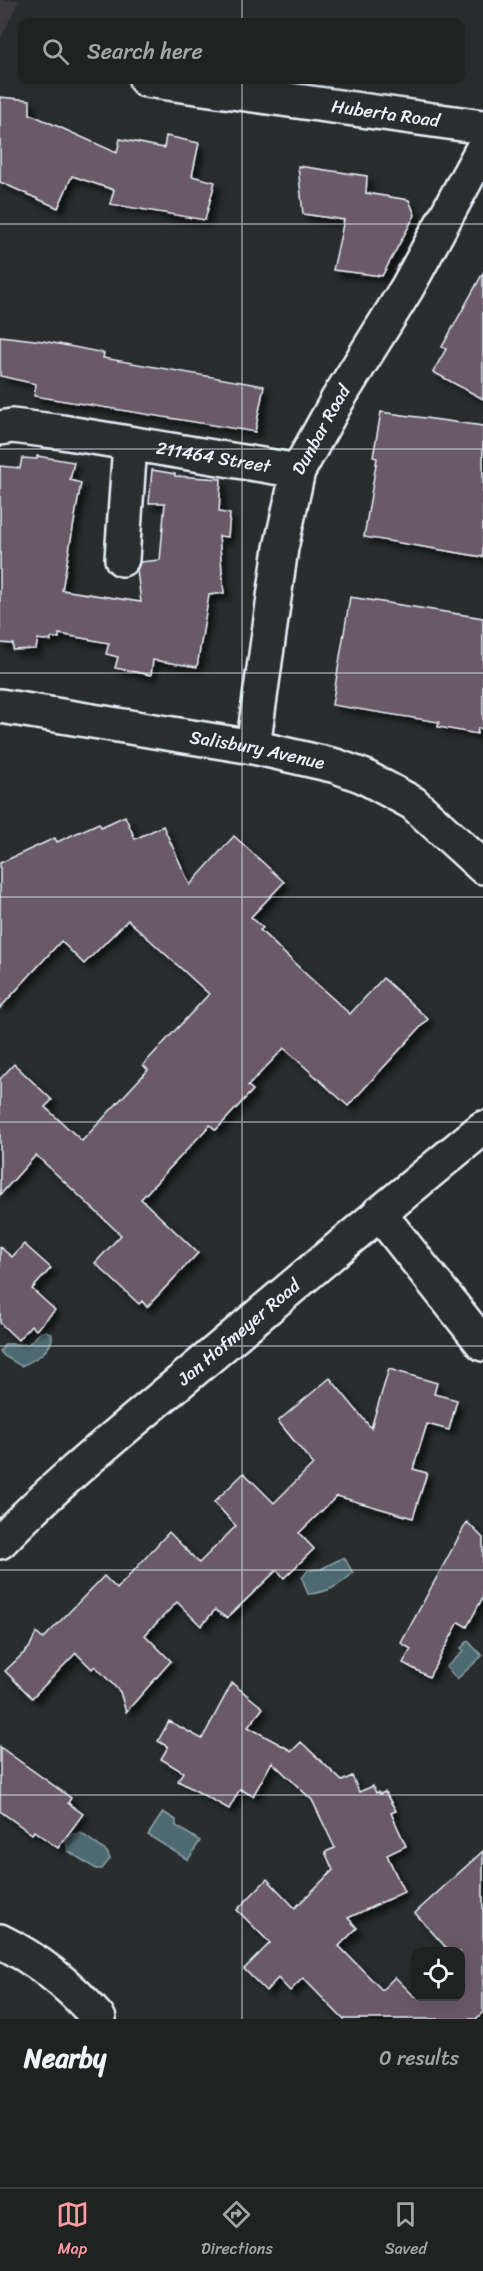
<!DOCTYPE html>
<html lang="en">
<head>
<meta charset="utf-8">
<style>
	body { margin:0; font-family:Sriracha,sans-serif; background:#2d2f2f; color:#f1f3f6 }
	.controls { position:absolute; right:18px; bottom:18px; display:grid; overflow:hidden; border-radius:12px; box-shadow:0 6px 24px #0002 }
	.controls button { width:54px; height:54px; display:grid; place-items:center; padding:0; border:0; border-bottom:2px solid #3d3f40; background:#202222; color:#f1f3f6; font:30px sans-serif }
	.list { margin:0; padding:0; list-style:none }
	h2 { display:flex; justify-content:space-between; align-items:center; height:78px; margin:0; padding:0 24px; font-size:26px }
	h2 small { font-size:20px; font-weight:400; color:#a2a4a5 }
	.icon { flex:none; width:33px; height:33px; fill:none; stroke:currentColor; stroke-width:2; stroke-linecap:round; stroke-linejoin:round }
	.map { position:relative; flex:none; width:483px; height:2019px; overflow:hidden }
	.search { position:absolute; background:#202222; box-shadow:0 6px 24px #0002; left:18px; right:18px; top:18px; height:66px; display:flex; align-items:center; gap:15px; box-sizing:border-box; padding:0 21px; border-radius:12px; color:#a2a4a5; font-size:22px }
	.sheet { height:168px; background:#202222 }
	nav { display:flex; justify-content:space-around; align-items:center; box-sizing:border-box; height:84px; border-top:2px solid #3d3f40; background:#202222; font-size:16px; color:#a2a4a5 }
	nav a { display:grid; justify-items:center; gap:3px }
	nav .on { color:#ff9aa2 }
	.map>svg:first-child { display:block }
	.built { fill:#3d3a3f }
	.water { fill:#4e6b72; stroke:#8ca1a8; stroke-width:1.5 }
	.building { fill:#6a5a66; stroke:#e8f1f8; stroke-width:1.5; filter:url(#shadow) }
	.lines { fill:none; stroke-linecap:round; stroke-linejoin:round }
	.street-casing { stroke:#e8f1f8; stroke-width:38 }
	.secondary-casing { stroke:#e8f1f8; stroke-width:38 }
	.street { stroke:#2a2d2e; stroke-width:33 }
	.secondary { stroke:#2a2d2e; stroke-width:33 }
	.grid { fill:none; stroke:#e8f1f8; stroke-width:1.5; stroke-opacity:0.55 }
	.labels { text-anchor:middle; stroke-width:6; stroke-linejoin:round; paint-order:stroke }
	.street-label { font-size:18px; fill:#e8f1f8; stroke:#2a2d2e }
</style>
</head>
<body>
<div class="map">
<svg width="483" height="2019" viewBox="0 0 483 2019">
	<defs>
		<filter id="shadow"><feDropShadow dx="5.5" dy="5.5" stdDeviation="3" flood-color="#0009"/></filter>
	</defs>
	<rect width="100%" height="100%" fill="#2a2d2e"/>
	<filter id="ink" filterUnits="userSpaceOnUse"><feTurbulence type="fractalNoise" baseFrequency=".0167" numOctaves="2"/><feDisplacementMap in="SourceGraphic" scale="12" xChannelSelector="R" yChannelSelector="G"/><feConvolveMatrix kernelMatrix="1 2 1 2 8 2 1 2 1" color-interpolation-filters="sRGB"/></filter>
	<g filter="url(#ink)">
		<!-- built -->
		<path class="built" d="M 0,0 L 19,0 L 0,40 Z"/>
		<!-- water -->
		<g class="water">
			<path d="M 47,1331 L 52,1335 C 54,1350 33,1361 21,1366 L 4,1356 L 0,1351 L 5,1344 L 28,1344 L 41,1332 Z"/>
			<path d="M 344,1557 L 353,1573 C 339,1586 327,1593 308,1594 L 302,1578 L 308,1570 L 321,1569 Z"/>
			<path d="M 468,1641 L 482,1656 L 457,1679 L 446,1667 L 464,1651 L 461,1648 Z"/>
			<path d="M 163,1812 L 176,1820 L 176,1826 L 200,1841 L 188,1860 L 148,1835 Z"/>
			<path d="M 81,1833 L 107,1852 L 110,1859 L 102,1869 L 96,1869 L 68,1851 L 66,1842 L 72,1834 Z"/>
		</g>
		<!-- building -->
		<g class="building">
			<path d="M 0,97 L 30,100 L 30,114 L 117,153 L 120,139 L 164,148 L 166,136 L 199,143 L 192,176 L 215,182 L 205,220 L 110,204 L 114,190 L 72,176 L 58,208 L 0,182 Z"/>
			<path d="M 298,166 L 367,176 L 366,193 L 409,200 L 415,215 L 382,276 L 333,270 L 344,220 L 303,214 Z"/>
			<path d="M 483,273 L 483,399 L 433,372 L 446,349 L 442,347 Z"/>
			<path d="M 0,336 L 43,341 L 104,353 L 103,358 L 264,386 L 255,432 L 34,396 L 36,384 L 0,376 Z"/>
			<path d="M 381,412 L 483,426 L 483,557 L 364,537 L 377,458 L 373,457 Z"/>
			<path d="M 37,456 L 74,462 L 70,480 L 81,483 L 62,590 L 141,602 L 137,570 L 140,562 L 160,560 L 165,503 L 149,503 L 152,470 L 175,474 L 175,476 L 221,479 L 219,512 L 230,514 L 228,537 L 219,536 L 224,593 L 209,595 L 197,667 L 153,660 L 151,675 L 115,668 L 118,657 L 106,654 L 109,643 L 59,634 L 59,638 L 51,638 L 51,641 L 38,639 L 36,649 L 13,650 L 13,644 L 0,643 L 0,466 L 20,468 L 22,458 L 37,459 Z"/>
			<path d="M 350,597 L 483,618 L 483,729 L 478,728 L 477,734 L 438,727 L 439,722 L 332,705 Z"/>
			<path d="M 125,816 L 135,839 L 163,826 L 190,885 L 234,836 L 284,882 L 251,917 L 263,928 L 260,930 L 308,976 L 350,1014 L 383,978 L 428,1019 L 348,1106 L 284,1048 L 248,1086 L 253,1090 L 216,1130 L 210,1125 L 141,1199 L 198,1253 L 147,1307 L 142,1301 L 139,1304 L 95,1263 L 121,1235 L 36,1155 L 0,1195 L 0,1079 L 14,1064 L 52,1100 L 45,1107 L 82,1141 L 148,1070 L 143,1065 L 209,994 L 128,920 L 84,964 L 61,941 L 0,1008 L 0,863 L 55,838 L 57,842 L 99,823 L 101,827 Z"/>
			<path d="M 24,1244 L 51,1268 L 32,1289 L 55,1310 L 36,1330 L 31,1325 L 18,1340 L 0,1323 L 0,1247 L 12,1257 Z"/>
			<path d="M 389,1369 L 437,1383 L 434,1394 L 457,1400 L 449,1430 L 427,1424 L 413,1469 L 427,1473 L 413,1518 L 337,1496 L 299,1533 L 314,1549 L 284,1578 L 277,1570 L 227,1618 L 215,1610 L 201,1626 L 177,1602 L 145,1635 L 171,1661 L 126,1712 L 120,1692 L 95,1666 L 92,1669 L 76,1653 L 32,1698 L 5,1671 L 29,1648 L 36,1633 L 43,1639 L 104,1576 L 117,1589 L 169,1532 L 199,1563 L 236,1526 L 214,1502 L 244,1473 L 274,1503 L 313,1464 L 278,1421 L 330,1378 L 371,1428 Z"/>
			<path d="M 467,1522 L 483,1538 L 483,1597 L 467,1627 L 459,1622 L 429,1677 L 403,1663 L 411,1649 L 401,1643 Z"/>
			<path d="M 232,1683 L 263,1708 L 248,1727 L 292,1751 L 301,1742 L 342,1781 L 352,1776 L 359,1792 L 373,1786 L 376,1793 L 378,1792 L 380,1794 L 385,1792 L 396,1811 L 391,1813 L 406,1846 L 387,1855 L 404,1892 L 348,1918 L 357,1928 L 339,1946 L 382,1990 L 395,1977 L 414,1996 L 460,1996 L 460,1952 L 450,1952 L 415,1913 L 483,1851 L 483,2012 L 476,2019 L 343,2019 L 303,1978 L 290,1991 L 278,1978 L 266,1991 L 244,1969 L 270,1943 L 237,1910 L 267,1879 L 295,1908 L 333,1870 L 325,1852 L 335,1848 L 312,1800 L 272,1762 L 253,1796 L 240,1789 L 229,1809 L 178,1781 L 183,1772 L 161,1759 L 168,1747 L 158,1741 L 169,1721 L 202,1739 Z"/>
			<path d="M 0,1747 L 71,1798 L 68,1803 L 83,1814 L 58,1848 L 34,1831 L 32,1834 L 0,1811 Z"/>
		</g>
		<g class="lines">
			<!-- street casing -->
			<g class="street-casing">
				<g id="street">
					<path id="s1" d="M 146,80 L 483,127"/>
					<path id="s2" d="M 0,428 L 12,426 L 62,432 L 298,471"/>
					<path d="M 122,559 L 130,444"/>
					<path id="s3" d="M 0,706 L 253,747 L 336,766 L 363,776 L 413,803 L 483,867"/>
					<path id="s4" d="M 253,747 L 281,548 L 298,471 L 338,399 L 407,288 L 483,148"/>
					<path d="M 379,1213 L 483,1344"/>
					<path d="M 0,1941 C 39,1960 72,1987 99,2019"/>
				</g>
			</g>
			<!-- secondary casing -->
			<g class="secondary-casing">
				<g id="secondary">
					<path id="s5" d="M 0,1542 C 59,1480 128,1426 194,1370 C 290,1289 386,1207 483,1128"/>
				</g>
			</g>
			<!-- street -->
			<use href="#street" class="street"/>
			<!-- secondary -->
			<use href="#secondary" class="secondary"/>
		</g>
	</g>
	<!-- grid -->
	<path class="grid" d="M 242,0 L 242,22M 242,80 L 242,2019M 0,224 L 483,224M 0,449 L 483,449M 0,673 L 483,673M 0,897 L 483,897M 0,1122 L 483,1122M 0,1346 L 483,1346M 0,1570 L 483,1570M 0,1795 L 483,1795"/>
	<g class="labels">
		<!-- street labels -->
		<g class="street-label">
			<text dy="6" stroke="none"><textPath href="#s1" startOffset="242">Huberta Road</textPath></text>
			<text dy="6" stroke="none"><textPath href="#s4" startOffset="327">Dunbar Road</textPath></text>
			<text dy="6" stroke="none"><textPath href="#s2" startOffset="216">211464 Street</textPath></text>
			<text dy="6" stroke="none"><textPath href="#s3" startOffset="261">Salisbury Avenue</textPath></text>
			<text dy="6" stroke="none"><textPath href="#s5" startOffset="318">Jan Hofmeyer Road</textPath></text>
		</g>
	</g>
</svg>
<div class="controls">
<button><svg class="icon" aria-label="locate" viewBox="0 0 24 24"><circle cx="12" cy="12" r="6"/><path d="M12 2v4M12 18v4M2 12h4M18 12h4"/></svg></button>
</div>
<div class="search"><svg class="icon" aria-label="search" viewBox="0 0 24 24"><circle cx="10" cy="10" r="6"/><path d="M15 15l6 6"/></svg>Search here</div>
</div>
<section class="sheet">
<h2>Nearby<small>0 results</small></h2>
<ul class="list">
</ul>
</section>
<nav>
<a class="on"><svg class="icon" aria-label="map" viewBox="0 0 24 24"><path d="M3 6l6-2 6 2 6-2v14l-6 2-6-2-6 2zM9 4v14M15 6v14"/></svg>Map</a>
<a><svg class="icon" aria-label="directions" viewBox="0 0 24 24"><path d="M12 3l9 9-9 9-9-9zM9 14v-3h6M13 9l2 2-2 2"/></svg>Directions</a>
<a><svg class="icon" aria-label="saved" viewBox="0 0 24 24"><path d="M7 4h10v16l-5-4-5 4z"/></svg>Saved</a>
</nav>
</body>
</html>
